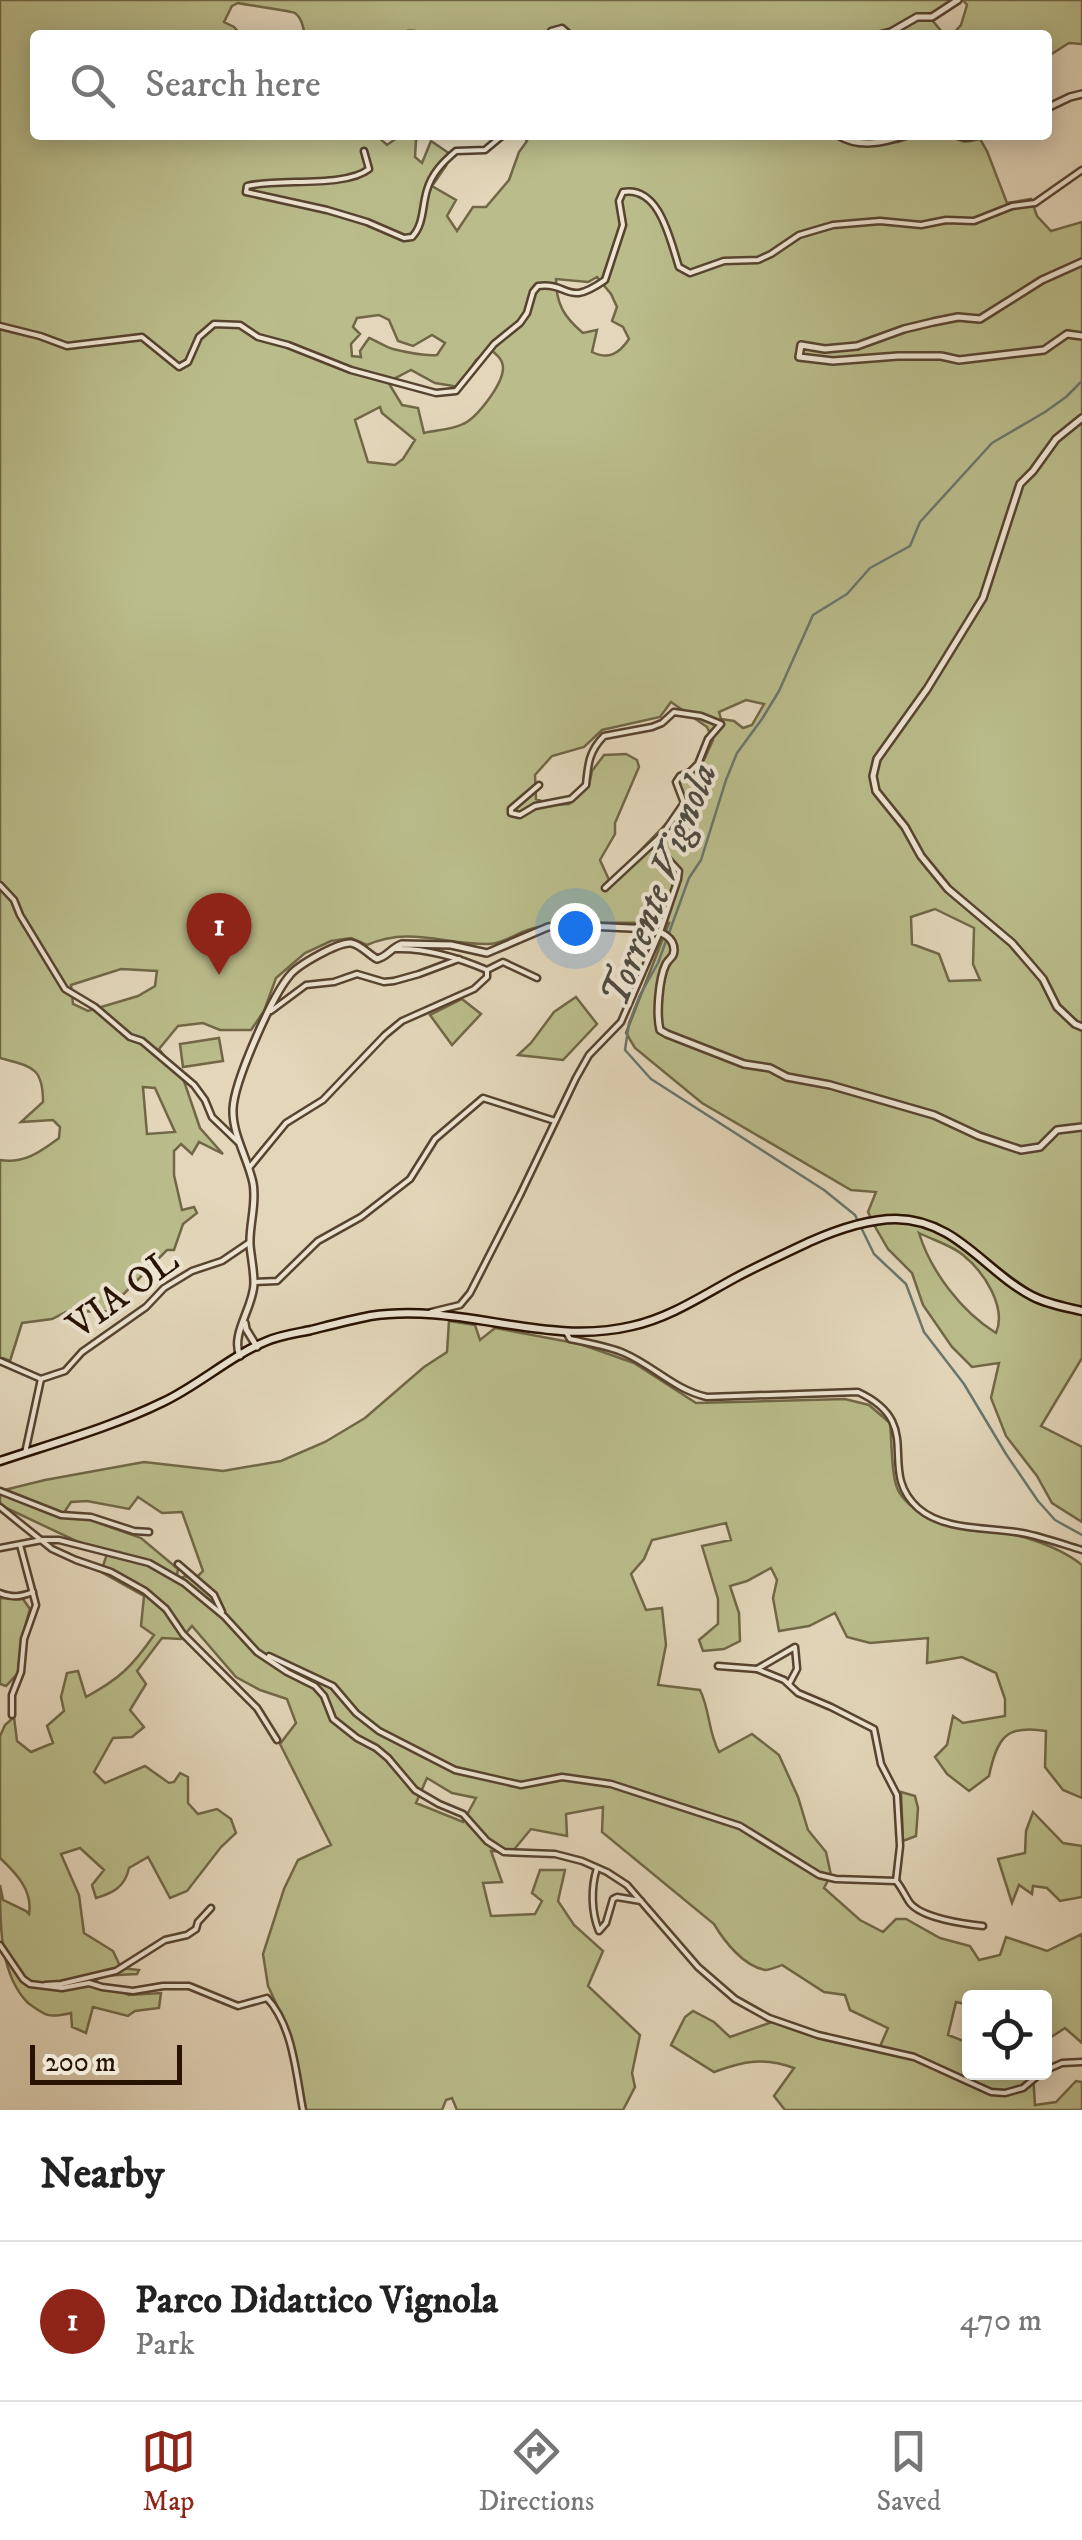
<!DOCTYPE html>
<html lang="en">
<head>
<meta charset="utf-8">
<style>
	body { margin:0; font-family:"IM FELL DW Pica",serif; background:#f6f6f6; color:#222 }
	.controls { position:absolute; right:30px; bottom:30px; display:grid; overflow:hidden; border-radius:10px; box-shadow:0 5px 25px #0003 }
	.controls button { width:90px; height:90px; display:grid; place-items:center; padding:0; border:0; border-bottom:2px solid #e0e0e0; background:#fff; color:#222; font:50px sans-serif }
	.scale { position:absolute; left:30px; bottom:25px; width:152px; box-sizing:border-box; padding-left:10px; border:5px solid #281202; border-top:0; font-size:28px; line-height:35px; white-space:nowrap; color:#281202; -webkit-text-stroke:8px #ede4d2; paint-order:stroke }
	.you { position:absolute; left:575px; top:928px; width:35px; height:35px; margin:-25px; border:8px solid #fff; border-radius:50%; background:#1a73e8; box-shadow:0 0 0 15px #1a73e833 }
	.badge { display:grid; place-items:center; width:65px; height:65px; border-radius:50%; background:#8f2418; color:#fff; font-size:32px; font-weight:700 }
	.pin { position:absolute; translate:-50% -82px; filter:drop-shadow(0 2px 5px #0008) }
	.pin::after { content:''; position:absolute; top:52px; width:35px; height:30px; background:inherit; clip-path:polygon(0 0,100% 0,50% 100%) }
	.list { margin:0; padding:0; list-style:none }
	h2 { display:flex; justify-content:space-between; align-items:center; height:130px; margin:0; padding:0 40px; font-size:42px }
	h2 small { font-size:32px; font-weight:400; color:#767676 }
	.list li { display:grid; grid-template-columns:65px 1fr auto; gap:30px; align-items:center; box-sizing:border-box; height:160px; padding:0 40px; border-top:2px solid #e0e0e0 }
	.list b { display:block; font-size:38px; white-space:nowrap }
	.list p { margin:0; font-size:32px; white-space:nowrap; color:#767676 }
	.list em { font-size:32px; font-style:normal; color:#767676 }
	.icon { flex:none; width:55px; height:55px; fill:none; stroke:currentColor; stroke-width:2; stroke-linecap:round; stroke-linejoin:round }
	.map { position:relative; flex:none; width:1082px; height:2110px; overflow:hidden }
	.search { position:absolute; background:#fff; box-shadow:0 5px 25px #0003; left:30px; right:30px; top:30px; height:110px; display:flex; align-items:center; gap:25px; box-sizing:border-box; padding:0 35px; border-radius:10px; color:#767676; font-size:38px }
	.sheet { height:290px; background:#fff }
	nav { display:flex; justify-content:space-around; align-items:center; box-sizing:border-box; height:140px; border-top:2px solid #e0e0e0; background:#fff; font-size:28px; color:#767676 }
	nav a { display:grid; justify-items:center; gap:5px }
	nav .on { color:#8f2418 }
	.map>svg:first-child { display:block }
	.green { fill:#babc8b; stroke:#716746; stroke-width:2.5; fill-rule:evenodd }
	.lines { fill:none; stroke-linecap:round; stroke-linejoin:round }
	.stream { stroke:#6a766d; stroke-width:2.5 }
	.minor-casing { stroke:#574330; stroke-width:9 }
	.tertiary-casing { stroke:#574330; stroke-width:10 }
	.secondary-casing { stroke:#281202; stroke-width:11 }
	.minor { stroke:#ede4d2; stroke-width:4 }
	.tertiary { stroke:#ede4d2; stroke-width:5 }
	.secondary { stroke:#ede4d2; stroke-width:6 }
	.labels { text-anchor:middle; stroke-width:8; stroke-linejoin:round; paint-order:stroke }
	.street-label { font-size:38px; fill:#281202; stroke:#ede4d2 }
	.water-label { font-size:40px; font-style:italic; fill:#4e4c41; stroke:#ede4d2 }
</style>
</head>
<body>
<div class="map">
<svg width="1082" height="2110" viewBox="0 0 1082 2110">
	<rect width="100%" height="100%" fill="#e3d6ba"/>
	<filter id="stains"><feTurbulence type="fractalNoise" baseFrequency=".002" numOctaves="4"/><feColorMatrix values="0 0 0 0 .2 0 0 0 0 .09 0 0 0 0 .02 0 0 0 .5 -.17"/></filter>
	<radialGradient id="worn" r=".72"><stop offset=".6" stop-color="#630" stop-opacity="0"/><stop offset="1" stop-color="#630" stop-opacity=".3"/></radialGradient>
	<!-- green -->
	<g class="green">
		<path d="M 0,0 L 952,0 L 939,10 L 933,21 L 942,32 L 953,34 L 961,25 L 967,5 L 963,0 L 1082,0 L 1082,44 L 1069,43 L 1047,57 L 1047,35 L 425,35 C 415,29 407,29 397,35 L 305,35 C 303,27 302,18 295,13 C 291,11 247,5 238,3 L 232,6 L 224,22 L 234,27 L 241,35 L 35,35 L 35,135 L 376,135 L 387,145 L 401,135 L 423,135 L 416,140 L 415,157 L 422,163 L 431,141 L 450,154 L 446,166 L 432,186 L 456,200 L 447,216 L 457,231 L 473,207 L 486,207 L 509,180 L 519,152 L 527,141 L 522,135 L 897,135 L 898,142 C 914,137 932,131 948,136 C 966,141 959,144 980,139 L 987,151 L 1007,203 L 1031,199 L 1037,216 L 1051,231 L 1082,222 L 1082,1309 C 1064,1306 1046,1302 1030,1293 C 991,1270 965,1232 919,1221 C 905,1217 886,1220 872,1220 L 868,1212 L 876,1192 L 851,1190 L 702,1103 L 635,1048 L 626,1033 L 669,923 C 626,923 581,921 539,927 C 520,929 508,943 489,944 C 446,945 410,926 367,945 L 351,938 L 331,941 L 305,953 L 276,978 L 264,1011 L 251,1030 L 220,1030 L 203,1023 L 178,1026 L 159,1049 L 184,1081 L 200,1128 L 223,1154 L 199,1142 L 192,1154 L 181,1144 L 174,1151 L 174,1175 L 182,1210 L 194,1207 L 197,1213 L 183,1224 L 174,1250 L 167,1250 L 107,1311 L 66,1312 L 52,1319 L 22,1323 L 10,1361 L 0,1357 L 0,1160 C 24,1164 40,1152 59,1138 L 60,1127 L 53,1120 L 21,1122 L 43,1102 C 43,1065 30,1067 0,1058 ZM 597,277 L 611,294 L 617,307 L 612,321 L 623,327 L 629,339 C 619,354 608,360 592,352 L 597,330 L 583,333 C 564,317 556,304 556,279 L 588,282 ZM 379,315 L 389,320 L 398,341 L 413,346 L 432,335 L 445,343 L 437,355 C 425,356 405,352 393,349 C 385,347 377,341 369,338 L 360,351 L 361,357 L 352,356 L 351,344 L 360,334 L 353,327 L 357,318 ZM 490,349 C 496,354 503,359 503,368 C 503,384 477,418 463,424 C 451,430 436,430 424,433 L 418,408 L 402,405 L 388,382 L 411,370 L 435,383 L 459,387 L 476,360 ZM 380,407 L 382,413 L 415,440 L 403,459 L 395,465 L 368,462 L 355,420 ZM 746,700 L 764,704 L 752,725 L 743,728 L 734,721 L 721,719 L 719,712 ZM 671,702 L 707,727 L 713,740 L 704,760 L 680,781 L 682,807 L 610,882 L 600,860 L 615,834 L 615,823 L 639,767 L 637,760 L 626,754 L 604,755 L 592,771 L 589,785 L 569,804 L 552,805 L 536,799 L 535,775 L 552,756 L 584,747 L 602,730 L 660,717 ZM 935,909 L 974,928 L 973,964 L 980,980 L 949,981 L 939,954 L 912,944 L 911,917 ZM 121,969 L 157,971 L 155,986 L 138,996 L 88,1011 L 73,1004 L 71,985 ZM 143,1087 L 155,1088 L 175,1132 L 147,1134 Z"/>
		<path d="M 576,997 L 597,1024 L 563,1060 L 518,1055 L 531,1043 L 554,1012 Z"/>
		<path d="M 462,999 L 481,1014 L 452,1045 L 430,1015 Z"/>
		<path d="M 219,1038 L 223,1061 L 183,1067 L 180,1044 Z"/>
		<path d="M 896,1221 L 916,1223 L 956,1239 L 1031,1297 L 1082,1312 L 1082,1358 L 1041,1426 L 1082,1447 L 1082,1522 L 1052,1503 L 1037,1476 L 1006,1436 L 991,1398 L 999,1363 L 972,1367 L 952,1347 L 923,1305 L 912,1273 L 888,1249 L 873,1223 ZM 919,1233 C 933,1240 951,1245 963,1255 C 984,1272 1007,1307 996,1333 C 962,1312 931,1272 919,1233 Z"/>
		<path d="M 449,1321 L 475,1325 L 480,1340 L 495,1328 L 580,1344 L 634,1363 L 696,1403 L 845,1399 L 869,1405 L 890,1423 C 892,1441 891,1479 899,1492 C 922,1530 989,1527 1027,1538 C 1046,1544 1066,1552 1082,1565 L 1082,1798 L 1063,1790 L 1045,1767 L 1046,1731 C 1006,1724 997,1738 989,1776 L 969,1791 L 947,1774 L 935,1757 L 947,1745 L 953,1716 L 963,1723 L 1005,1716 L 1005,1699 L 996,1673 L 962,1657 L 927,1663 L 928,1638 L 870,1643 L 847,1637 L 835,1613 L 809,1626 L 779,1631 L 773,1598 L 777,1580 L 771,1568 L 747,1581 L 730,1586 L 739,1613 L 740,1641 L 724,1649 L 703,1651 L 699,1640 L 718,1624 L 718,1599 L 702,1546 L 731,1540 L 726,1523 L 652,1540 L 644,1559 L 631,1574 L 646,1610 L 662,1608 L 666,1645 L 658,1685 L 700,1690 C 710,1710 708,1732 719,1752 L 752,1734 L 779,1755 L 798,1797 L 808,1830 L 826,1852 L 831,1875 L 824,1888 L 860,1920 L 883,1932 L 896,1919 L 906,1919 L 940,1938 L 970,1946 L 979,1960 L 1000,1955 L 1006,1937 L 1047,1951 L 1082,1934 L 1082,2043 L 1065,2028 L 1045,2041 L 1044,1998 L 970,1998 L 969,2005 L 956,2002 L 948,2035 L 969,2043 L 970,2072 L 1033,2073 L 1035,2105 L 1056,2102 L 1076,2081 L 1082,2082 L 1082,2110 L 785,2110 L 774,2096 L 794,2068 C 763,2057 744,2061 714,2072 L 671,2045 L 685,2017 L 693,2011 L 714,2022 L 730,2037 L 772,2022 L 821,2039 L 878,2051 L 888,2028 L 850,2010 L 845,1995 L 824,1992 L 782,1965 C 780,1966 768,1970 766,1970 C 744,1967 724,1941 714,1924 L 602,1832 L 603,1807 L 566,1814 L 567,1836 L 531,1829 L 512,1852 L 491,1851 L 502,1882 L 483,1883 L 491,1916 L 535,1914 L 542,1901 L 532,1893 L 540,1870 L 565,1870 L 558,1901 L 574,1925 L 603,1951 L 588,1986 L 640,2035 L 632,2073 L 635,2087 L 623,2110 L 457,2110 L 452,2098 L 446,2100 L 442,2110 L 305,2110 L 292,2046 L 285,2023 L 268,1986 L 263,1954 L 284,1889 L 298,1860 L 331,1845 L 280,1744 L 296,1723 L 287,1699 L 260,1690 L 236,1677 L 192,1626 L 181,1639 L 162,1638 L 137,1671 L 146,1684 L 130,1710 L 144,1727 L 132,1737 L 113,1738 L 94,1772 L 105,1783 L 145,1766 L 169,1783 L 174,1782 L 180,1773 L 188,1777 L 188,1803 L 198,1814 L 217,1809 L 231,1819 L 236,1833 L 221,1847 L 187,1891 L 170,1898 L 148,1857 L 129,1868 C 125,1887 113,1893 96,1898 L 92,1885 L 104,1870 L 80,1848 L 61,1854 L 79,1895 L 84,1933 L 113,1951 L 121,1968 L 139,1970 L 137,1974 L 99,1976 L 96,1982 L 129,1995 L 161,1993 L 159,2008 L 135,2011 L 128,2016 L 93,2007 L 86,2033 L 72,2027 L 71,2013 C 49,2018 47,2017 28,2003 C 0,1975 0,1926 0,1885 L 3,1900 L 26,1911 L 29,1914 C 33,1891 17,1874 0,1858 L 0,1736 L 5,1725 L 14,1717 L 17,1741 L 31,1752 L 53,1743 L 47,1726 L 64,1711 L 61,1697 L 67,1673 L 78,1671 L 86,1697 C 119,1679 132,1667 154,1635 L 141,1626 L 144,1596 L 101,1572 L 108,1551 L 91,1548 L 0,1505 L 0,1491 L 45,1480 L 144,1462 L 223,1471 L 281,1461 L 325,1442 L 365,1418 L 424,1367 L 447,1352 ZM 138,1497 L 162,1513 L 182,1512 L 203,1571 L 195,1579 L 185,1576 L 176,1581 L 178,1569 L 141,1538 L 65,1511 L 71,1502 L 87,1501 L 129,1509 ZM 427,1778 L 452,1793 L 476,1798 L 463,1822 L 416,1803 Z"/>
		<path d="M 0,1598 L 23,1599 L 30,1609 L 22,1637 L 18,1673 L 6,1686 L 0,1684 Z"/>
		<path d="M 901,1792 L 915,1796 L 918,1808 L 916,1836 L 903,1841 Z"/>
		<path d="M 1033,1812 L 1063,1843 L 1082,1846 L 1082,1897 L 1060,1901 L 1047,1888 L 1033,1886 L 1032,1894 L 1019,1885 L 1012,1903 L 998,1859 L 1025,1853 L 1026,1831 Z"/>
	</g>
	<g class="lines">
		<!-- stream -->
		<path class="stream" d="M 1082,381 L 1066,397 L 1045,412 L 992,443 L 920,522 L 910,546 L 870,568 L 847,594 L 813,615 L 779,691 L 762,719 L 737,753 L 726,780 L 701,860 L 689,878 L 658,963 L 640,995 L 629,1023 L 625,1050 L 651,1079 L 824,1190 L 855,1215 L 874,1254 L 906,1284 L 924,1332 L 964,1384 L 1006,1454 L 1038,1501 L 1055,1520 L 1082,1535"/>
		<!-- minor casing -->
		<g class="minor-casing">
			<g id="minor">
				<path d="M 550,35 L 551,31 L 562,28 L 570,35"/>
				<path d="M 364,151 L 369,169 C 345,188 278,178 247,186 L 246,192 L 327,210 L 367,222 L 404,238 L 412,237 C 424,225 422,206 427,190 C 432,173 443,162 456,151 L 485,150 L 503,135"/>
				<path d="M 0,326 L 40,336 L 67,346 L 142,337 L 179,367 L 188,362 L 199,337 L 214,324 L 240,325 L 258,337 L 288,345 L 351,370 L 436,393 L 456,391 L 494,344 L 520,323 L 527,313 L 533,292 L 538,286 C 571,282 565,308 605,280 L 623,225 L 619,201 L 623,192 C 660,186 670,240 679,267 L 690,273 L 724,261 L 758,260 L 771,254 L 799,235 L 833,225 L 880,221 L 921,225 L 946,220 L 974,221 L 1012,206 L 1035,203 L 1082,170"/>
				<path d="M 539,785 L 511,809 L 511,813 L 520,815 L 535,806 L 571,799 L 586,785 C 588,764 589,751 604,736 L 652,727 L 662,723 L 674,712 L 701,716 L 721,724 L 708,739 L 698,764 L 690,772 L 680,776 L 676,782 L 684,803 L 662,835 L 605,888"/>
				<path d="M 0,885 L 14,900 L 20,915 L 65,989 L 95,1007 L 130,1037 L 142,1041 L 194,1085 L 205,1100 L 212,1117 L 238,1142"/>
				<path d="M 396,949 C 428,948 459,958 487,970"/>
				<path d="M 271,1011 L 306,985 L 334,982 L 357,974 L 384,982 L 394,981 L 419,974 L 459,959"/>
				<path d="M 249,1168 L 286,1123 L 323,1100 L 385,1035 L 402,1021 L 474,989 L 487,977 L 487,970 L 503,962 L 537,978"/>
				<path d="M 254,1282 L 277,1281 L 318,1241 L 361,1217 L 410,1179 L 435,1139 L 483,1098 L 555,1121"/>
				<path d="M 431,1312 L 460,1305 L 470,1293 L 520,1195 L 576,1078 L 589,1055 L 621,1022 L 660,932 L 678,879 L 679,871 L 654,844"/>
				<path d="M 566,1332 L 570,1339 C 588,1343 608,1346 624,1353 C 654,1366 675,1390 707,1397 L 858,1392 C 927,1424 875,1469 918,1508 C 944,1531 989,1527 1022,1533 C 1043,1537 1062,1544 1082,1550"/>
				<path d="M 0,1361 L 41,1379"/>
				<path d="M 25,1453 L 41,1379 L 65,1371 L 82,1352 L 146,1307 L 164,1288 L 192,1271 L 222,1261 L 250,1242"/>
				<path d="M 0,1491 L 61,1515 L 91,1517 L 134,1531 L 149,1532"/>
				<path d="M 0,1507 L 52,1549 L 76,1560 L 111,1572 L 145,1591 L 166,1609 L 183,1634 L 257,1708 L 277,1740"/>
				<path d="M 0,1548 L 42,1540 L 59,1540 L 149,1563 L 184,1583 L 224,1616 L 257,1652 L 287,1672 L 315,1686 L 324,1696 L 333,1719 L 357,1738 L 376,1748 L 388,1758 L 415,1790 L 439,1804 L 463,1814 L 487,1841 L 504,1852 L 555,1854 L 582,1861 L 607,1872 L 627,1885 L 698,1967 L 735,1999 L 769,2018 L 818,2035 L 914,2057 L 991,2092 L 1005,2093 L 1023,2088 L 1042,2072"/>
				<path d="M 178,1564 L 214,1595 L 222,1612"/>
				<path d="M 0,1593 C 13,1598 20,1597 33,1592"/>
				<path d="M 269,1656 L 333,1686 L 356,1713 L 379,1731 L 455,1770 L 521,1785 L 562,1777 L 611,1784 L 740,1826 L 819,1875 L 836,1879 L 896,1881 L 900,1846 L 897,1795 L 881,1764 L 874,1729 L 831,1707 L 798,1693 L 784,1680 L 757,1669"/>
				<path d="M 718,1666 L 757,1669 L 795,1647 L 797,1669 L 789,1684"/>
				<path d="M 12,1715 L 12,1695 L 21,1672 L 24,1639 L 36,1605 L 20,1545"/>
				<path d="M 597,1868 C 591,1887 591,1912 599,1931 L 606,1923 L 613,1899 L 617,1897 L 641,1901"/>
				<path d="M 896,1881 C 902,1888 905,1896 910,1903 C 922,1918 964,1924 983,1926"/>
				<path d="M 0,1945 L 23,1979 L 30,1984 L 62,1988 L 89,1983 L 102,1987 L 133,1991 L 163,1986 L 189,1986 L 238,2006 L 267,1998 C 293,2026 296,2074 303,2110"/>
				<path d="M 45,1985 L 61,1984 L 116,1971 L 165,1940 L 187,1935 L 196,1929 L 198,1922 L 211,1908"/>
				<path d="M 1044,2071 L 1062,2063 L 1082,2062"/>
			</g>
		</g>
		<!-- tertiary casing -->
		<g class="tertiary-casing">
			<g id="tertiary">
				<path d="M 879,35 L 891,32 L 917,17 L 932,17 L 958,0"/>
				<path d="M 1047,108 L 1070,97 L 1082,94"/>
				<path d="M 838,135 C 859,148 883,143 905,135"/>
				<path d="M 957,135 L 965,137 L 977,135"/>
				<path d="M 1082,262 L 1042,280 L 980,319 L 958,317 L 933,322 L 904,329 L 857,346 L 825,349 L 801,345 L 799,357 L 833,361 L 898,356 L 941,356 L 959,360 L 1044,350 L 1067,334 L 1082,336"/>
				<path d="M 1082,418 L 1056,439 L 1033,471 L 1020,484 L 983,598 L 927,689 L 877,759 L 873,776 L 876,791 L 905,827 L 921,856 L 948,889 L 1012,943 L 1043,979 L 1057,1007 L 1075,1024 L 1082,1027"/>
				<path d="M 245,1323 L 246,1329 L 257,1347"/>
				<path d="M 240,1356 C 230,1334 254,1307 254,1283 C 254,1270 251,1257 250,1245 C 249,1224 257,1204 253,1183 C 248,1159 232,1134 233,1109 C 234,1082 272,996 290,975 C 298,965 338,942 351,943 C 360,944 369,955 377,959 C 387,957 392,947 402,944 L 451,945 L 487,953 L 548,927 L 568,925 L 651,929 C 661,932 674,937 674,950 C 674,958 670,957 666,964 C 659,978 656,1014 660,1030 L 667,1034 L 744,1064 L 770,1068 L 787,1077 L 830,1085 L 934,1115 L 979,1136 L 1021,1150 L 1040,1147 L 1057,1130 L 1082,1127"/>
			</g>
		</g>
		<!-- secondary casing -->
		<g class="secondary-casing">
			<path id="secondary" d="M 0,1461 C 54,1443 112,1427 163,1402 C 199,1385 230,1356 267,1341 C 281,1335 297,1333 311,1330 C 331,1325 350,1320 370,1316 C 461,1302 544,1347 632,1326 C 669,1318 702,1296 735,1278 C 759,1265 784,1254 809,1242 C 836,1230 866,1219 896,1219 C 957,1220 984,1271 1032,1296 C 1047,1304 1065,1307 1082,1311"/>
		</g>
		<!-- minor -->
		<use href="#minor" class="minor"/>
		<!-- tertiary -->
		<use href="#tertiary" class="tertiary"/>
		<!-- secondary -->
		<use href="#secondary" class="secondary"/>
	</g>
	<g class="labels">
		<!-- street labels -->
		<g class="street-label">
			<text transform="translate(122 1292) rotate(-36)" y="13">VIA OL</text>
		</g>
		<!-- water labels -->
		<g class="water-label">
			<text transform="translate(658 884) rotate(-69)" y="14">Torrente Vignola</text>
		</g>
	</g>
	<rect width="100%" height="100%" filter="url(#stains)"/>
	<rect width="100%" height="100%" fill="url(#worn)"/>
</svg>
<div class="controls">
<button><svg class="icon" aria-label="locate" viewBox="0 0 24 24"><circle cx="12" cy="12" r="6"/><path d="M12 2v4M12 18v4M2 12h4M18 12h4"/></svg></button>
</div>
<div class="scale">200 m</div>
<div class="you"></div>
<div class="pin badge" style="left:219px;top:975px">1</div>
<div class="search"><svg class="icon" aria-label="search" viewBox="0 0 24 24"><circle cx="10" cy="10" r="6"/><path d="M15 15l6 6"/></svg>Search here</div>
</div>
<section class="sheet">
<h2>Nearby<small></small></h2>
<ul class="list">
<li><span class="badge">1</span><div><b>Parco Didattico Vignola</b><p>Park</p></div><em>470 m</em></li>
</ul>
</section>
<nav>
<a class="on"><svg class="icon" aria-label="map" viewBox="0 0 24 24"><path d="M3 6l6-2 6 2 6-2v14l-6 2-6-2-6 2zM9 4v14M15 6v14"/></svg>Map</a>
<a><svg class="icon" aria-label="directions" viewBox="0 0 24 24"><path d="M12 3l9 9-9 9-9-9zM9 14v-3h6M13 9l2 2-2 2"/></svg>Directions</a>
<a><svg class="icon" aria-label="saved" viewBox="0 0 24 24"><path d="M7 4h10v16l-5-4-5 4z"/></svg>Saved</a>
</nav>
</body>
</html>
